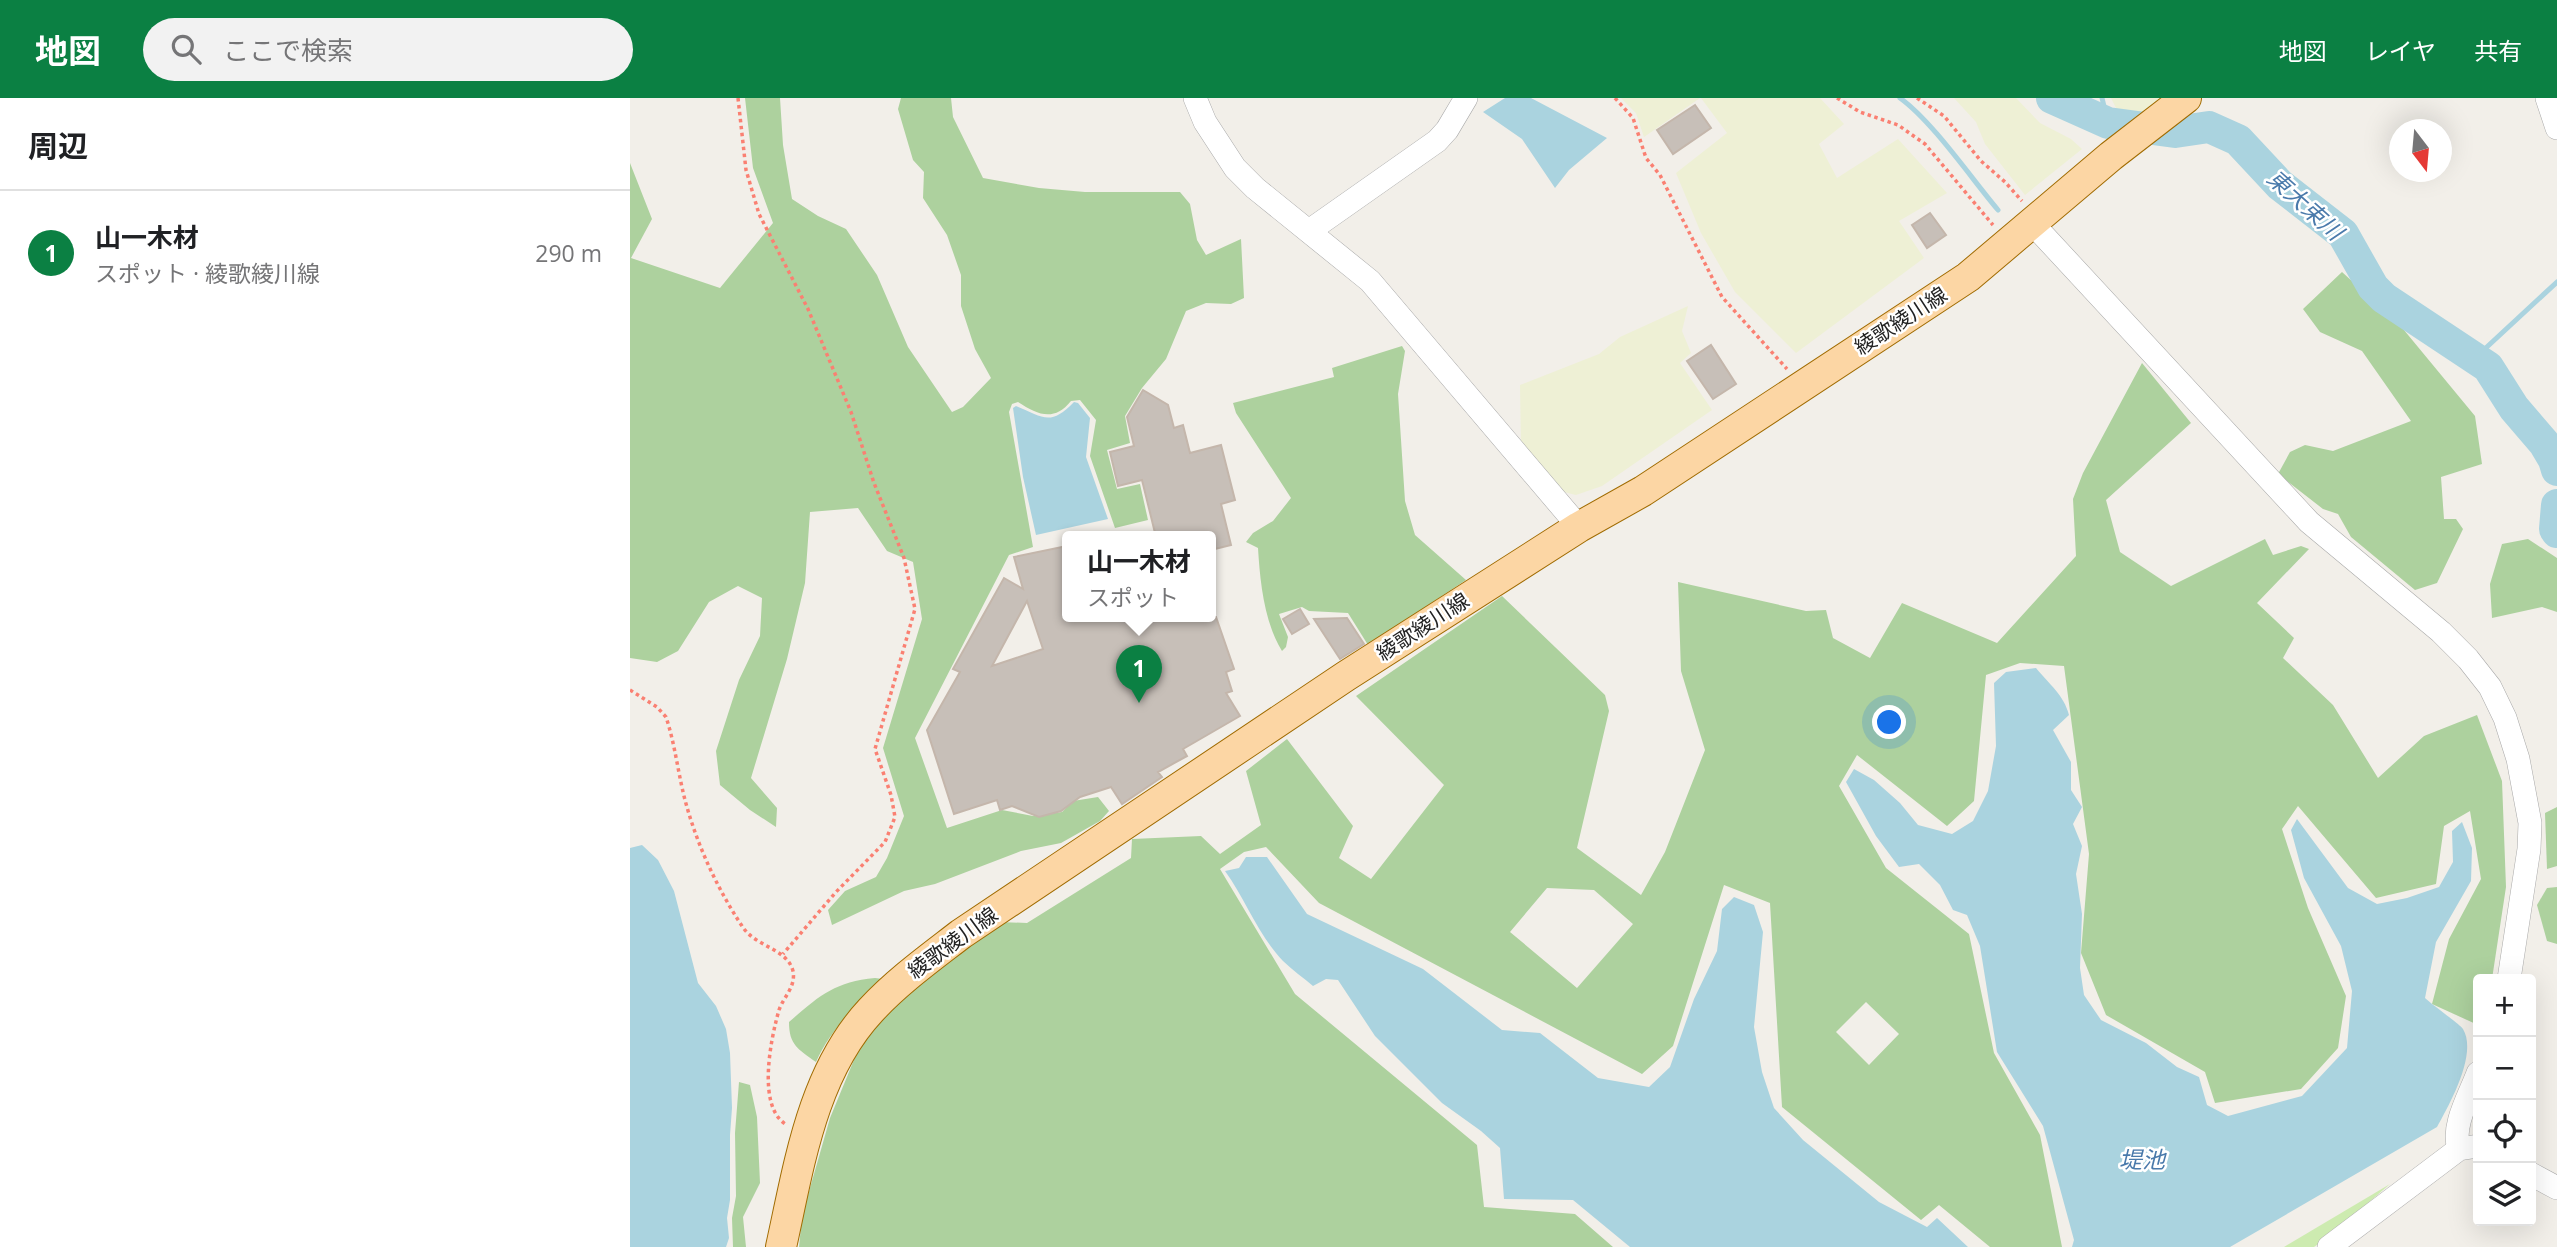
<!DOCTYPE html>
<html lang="ja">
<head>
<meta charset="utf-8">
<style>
	body { margin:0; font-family:"Open Sans","Noto Sans JP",sans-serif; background:#f2f2f2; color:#202124 }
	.controls { position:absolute; right:21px; bottom:21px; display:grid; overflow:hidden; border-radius:7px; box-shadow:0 7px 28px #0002 }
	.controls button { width:63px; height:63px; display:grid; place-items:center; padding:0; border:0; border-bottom:2px solid #e0e0e0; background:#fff; color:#202124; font:35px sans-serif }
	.compass { position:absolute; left:1759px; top:21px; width:63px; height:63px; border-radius:50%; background:#fff; box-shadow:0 7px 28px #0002; rotate:164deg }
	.you { position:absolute; left:1260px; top:625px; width:24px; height:24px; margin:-18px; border:5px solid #fff; border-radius:50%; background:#1a73e8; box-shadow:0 0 0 10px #1a73e833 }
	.badge { display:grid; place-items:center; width:46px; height:46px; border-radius:50%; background:#0b8043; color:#fff; font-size:23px; font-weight:700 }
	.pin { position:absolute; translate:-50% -58px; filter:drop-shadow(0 2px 4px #0008) }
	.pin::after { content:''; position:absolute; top:37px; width:24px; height:21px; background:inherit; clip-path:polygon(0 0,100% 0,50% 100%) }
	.popup { position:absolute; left:432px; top:433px; width:154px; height:91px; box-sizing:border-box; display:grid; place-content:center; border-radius:7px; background:#fff; filter:drop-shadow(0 2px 5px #0005); font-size:23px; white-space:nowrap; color:#757577 }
	.popup b { font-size:26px; color:#202124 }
	.popup::after { content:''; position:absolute; left:50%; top:100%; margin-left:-14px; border:14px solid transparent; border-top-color:#fff }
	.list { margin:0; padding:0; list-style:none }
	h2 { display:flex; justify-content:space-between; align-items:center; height:91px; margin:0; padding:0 28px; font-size:30px }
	h2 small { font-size:23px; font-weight:400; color:#757577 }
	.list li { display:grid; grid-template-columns:46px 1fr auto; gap:21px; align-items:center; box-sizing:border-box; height:126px; padding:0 28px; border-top:2px solid #e0e0e0 }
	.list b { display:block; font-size:26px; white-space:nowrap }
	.list p { margin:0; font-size:23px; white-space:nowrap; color:#757577 }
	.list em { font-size:23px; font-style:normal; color:#757577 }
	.icon { flex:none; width:38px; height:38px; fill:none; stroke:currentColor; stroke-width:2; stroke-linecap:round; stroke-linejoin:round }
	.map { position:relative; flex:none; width:1927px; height:1149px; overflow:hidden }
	header { display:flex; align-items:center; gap:42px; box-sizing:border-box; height:98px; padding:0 35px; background:#0b8043; color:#fff }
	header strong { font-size:33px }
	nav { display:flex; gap:38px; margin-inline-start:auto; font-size:24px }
	.search { width:490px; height:63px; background:#f2f2f2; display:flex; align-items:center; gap:18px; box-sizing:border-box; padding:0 24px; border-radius:38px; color:#757577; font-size:26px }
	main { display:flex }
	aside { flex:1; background:#fff }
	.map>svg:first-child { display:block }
	.farmland { fill:#eef0d5 }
	.grass { fill:#cdebb0 }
	.forest { fill:#add19e; fill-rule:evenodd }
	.water { fill:#aad3df }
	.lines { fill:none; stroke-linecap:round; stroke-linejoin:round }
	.stream { stroke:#aad3df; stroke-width:5 }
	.river { stroke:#aad3df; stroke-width:32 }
	.building { fill:#c7bfb8; stroke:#c4b6ab; stroke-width:2; fill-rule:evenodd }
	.minor-casing { stroke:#a9a9a9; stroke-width:24 }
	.major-casing { stroke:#a06b00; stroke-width:32 }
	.path { stroke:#fa8072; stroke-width:3.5; stroke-dasharray:3.5 3.5; stroke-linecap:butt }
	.minor { stroke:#fff; stroke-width:23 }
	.major { stroke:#fcd6a4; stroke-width:30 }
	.labels { text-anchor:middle; stroke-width:5; stroke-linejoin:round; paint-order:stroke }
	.street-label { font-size:21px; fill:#222; stroke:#fff }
	.water-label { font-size:23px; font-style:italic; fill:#4a7aab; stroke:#fff }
</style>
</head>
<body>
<header>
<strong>地図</strong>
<div class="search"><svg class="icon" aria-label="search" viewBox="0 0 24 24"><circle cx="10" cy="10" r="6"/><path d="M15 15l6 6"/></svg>ここで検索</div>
<nav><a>地図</a><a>レイヤ</a><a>共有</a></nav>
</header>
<main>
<aside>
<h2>周辺<small></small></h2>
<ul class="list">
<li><span class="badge">1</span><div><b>山一木材</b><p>スポット · 綾歌綾川線</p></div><em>290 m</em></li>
</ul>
</aside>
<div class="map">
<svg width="1927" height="1149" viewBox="0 0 1927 1149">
	<rect width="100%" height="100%" fill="#f2efe9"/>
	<!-- farmland -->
	<g class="farmland">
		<path d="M 991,0 L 1070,0 L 1014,39 L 1006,15 Z"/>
		<path d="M 1071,0 L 1190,0 L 1214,26 L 1189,46 L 1207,80 L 1268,41 L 1317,95 L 1269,123 L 1294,160 L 1166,255 L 1105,194 L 1071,135 L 1046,75 L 1097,35 Z"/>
		<path d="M 1324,0 L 1386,0 L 1410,25 L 1441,41 L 1452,51 L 1395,97 L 1355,46 L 1346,24 Z"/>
		<path d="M 1481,0 L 1534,0 L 1513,17 L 1499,18 L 1487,12 Z"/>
		<path d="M 1058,208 L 1052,233 L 1061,255 L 1050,265 L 1082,312 L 972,388 L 946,397 L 934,394 L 891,350 L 890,287 L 969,256 L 990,239 Z"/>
	</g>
	<!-- grass -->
	<path class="grass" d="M 1760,1086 L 1701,1137 L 1684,1149 L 1654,1149 Z"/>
	<!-- forest -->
	<g class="forest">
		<path d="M 115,0 L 150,0 L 153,47 L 162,101 L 188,118 L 216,131 L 247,177 L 278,249 L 322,314 L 333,309 L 361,280 L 345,251 L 331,208 L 331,177 L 317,137 L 293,100 L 294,74 L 283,62 L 268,11 L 271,0 L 321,0 L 323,19 L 353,80 L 409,90 L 455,94 L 550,94 L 560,106 L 567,142 L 576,157 L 611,141 L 614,200 L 601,206 L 576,205 L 556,213 L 536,261 L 512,290 L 495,318 L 500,345 L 477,352 L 487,391 L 510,386 L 518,422 L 485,430 L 460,358 L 466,322 L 450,302 L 441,303 C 424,324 408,317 388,304 L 382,306 L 379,314 L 403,449 L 379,457 L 285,640 L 317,730 L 372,712 L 403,718 L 432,714 L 443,703 L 468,699 L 479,713 L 470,723 L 431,745 L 391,753 L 305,786 L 274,793 L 202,827 L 198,812 L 215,793 L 246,779 L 257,760 L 274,718 L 253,650 L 292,521 L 283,464 L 257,453 L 228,410 L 180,414 L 175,485 L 157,561 L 121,680 L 147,710 L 146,729 L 120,712 L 90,687 L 86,653 L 109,582 L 130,538 L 132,500 L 108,488 L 79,504 L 48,553 L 27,564 L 0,560 L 0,65 L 22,121 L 1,160 L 90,190 L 143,125 L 123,70 Z"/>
		<path d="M 1712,174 L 1769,226 L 1845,318 L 1852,366 L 1811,379 L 1814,421 L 1826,421 L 1833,431 L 1807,485 L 1785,492 L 1721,439 L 1708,416 L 1693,411 L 1648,376 L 1660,354 L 1675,347 L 1703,353 L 1781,323 L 1732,253 L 1690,234 L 1673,211 Z"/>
		<path d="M 772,248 L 775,253 L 768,296 L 775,403 L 785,437 L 836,482 L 738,547 L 718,515 L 679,513 L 672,509 L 649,516 L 658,539 L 656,549 L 652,553 C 634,524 630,483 628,450 L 616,444 L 623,435 L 643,423 L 661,400 L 606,315 L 603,305 L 704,279 L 702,270 Z"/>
		<path d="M 1512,265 L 1561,325 L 1476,402 L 1490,454 L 1541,488 L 1635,441 L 1643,457 L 1671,448 L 1679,451 L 1627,505 L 1664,540 L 1653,560 L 1703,607 L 1748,680 L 1794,638 L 1847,617 L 1872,683 L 1876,789 L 1862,881 L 1848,881 L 1848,927 L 1802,906 L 1819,841 L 1851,781 L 1840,713 L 1814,728 L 1806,786 L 1746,800 L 1668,708 L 1652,731 L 1678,810 L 1716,898 L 1708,950 L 1671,991 L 1585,1005 L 1575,974 L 1476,917 L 1451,855 L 1459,756 L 1434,568 L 1390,565 L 1356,577 L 1344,703 L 1317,728 L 1227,657 L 1209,688 L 1256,770 L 1339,836 L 1364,955 L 1410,1037 L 1432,1149 L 1360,1149 L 1309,1107 L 1291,1122 L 1152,1009 L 1140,805 L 1094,787 L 1043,948 L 1012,976 L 689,805 L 636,749 L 614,754 L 590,771 L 665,896 L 847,1047 L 854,1109 L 945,1116 L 983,1149 L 169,1149 L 172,1118 L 200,1020 L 233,940 L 262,904 L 370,824 L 397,825 L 501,760 L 502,741 L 571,738 L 590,756 L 631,727 L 616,673 L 657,641 L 723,728 L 709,760 L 741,781 L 814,687 L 726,598 L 872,498 L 975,597 L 979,613 L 947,750 L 1011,797 L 1035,754 L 1075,652 L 1051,573 L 1048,484 L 1176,513 L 1196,512 L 1203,540 L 1240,560 L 1272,505 L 1367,545 L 1446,458 L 1443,401 L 1453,375 ZM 917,790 L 964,792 L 1003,826 L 947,890 L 880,834 ZM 1236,904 L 1269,936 L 1239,967 L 1206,934 Z"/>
		<path d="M 1898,441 L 1927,460 L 1927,514 L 1912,509 L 1862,520 L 1860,486 L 1872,446 Z"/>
		<path d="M 1927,709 L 1927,768 L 1917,771 L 1915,715 Z"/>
		<path d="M 1927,789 L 1927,846 L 1917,843 L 1907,807 L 1917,790 Z"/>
		<path d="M 245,880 L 253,881 C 227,907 201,930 186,964 C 168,951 159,947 159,924 C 189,898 204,884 245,880 Z"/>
		<path d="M 109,984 L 120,987 L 127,1019 L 130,1085 L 113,1119 L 116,1149 L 103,1149 L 102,1120 L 106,1098 L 105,1035 Z"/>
	</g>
	<!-- water -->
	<g class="water">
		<path d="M 875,0 L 901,0 L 977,40 L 939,72 L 925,90 L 892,41 L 853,14 Z"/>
		<path d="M 444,304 L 448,305 L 460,320 L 456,359 L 478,421 L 406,437 L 393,379 L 383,310 L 386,308 C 413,319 420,329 444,304 Z"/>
		<path d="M 1406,570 C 1419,586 1434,597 1439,617 L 1423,632 L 1441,664 L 1441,692 L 1452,709 L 1443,726 L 1452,748 L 1446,776 L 1452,816 L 1450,870 L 1454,897 L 1471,922 L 1516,945 L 1547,969 L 1569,979 L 1577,1007 L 1598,1018 L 1672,998 L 1717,950 L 1722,893 L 1711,848 L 1674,780 L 1661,732 L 1667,721 L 1718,790 L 1747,806 L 1777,800 L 1809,789 L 1823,764 L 1822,733 L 1832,724 L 1842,750 L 1841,783 L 1806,844 L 1795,900 C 1801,906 1831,927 1833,931 C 1848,956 1819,1007 1807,1029 L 1600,1149 L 1442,1149 L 1444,1142 L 1413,1028 L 1367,954 L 1350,848 L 1337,817 L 1323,812 L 1310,787 L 1289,766 L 1269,769 L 1246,738 L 1216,684 L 1224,671 L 1244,682 L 1270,705 L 1288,727 L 1322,736 L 1343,723 L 1358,693 L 1366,648 L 1364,585 L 1376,574 Z"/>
		<path d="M 12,747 L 28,762 L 44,793 L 68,885 L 86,908 L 96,931 L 100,955 L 102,1010 L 100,1037 L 100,1102 L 97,1120 L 99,1140 L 96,1149 L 0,1149 L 0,750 Z"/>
		<path d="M 616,759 L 637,759 L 677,816 L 793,871 L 872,932 L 910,935 L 968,980 L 1019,989 L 1040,969 L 1064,901 L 1087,853 L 1092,811 L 1104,799 L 1124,807 L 1133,834 L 1124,929 L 1132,974 L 1144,1010 L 1173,1042 L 1249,1104 L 1297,1129 L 1307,1120 L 1338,1149 L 1000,1149 L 943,1102 L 874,1101 L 870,1050 L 851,1033 L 812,1005 L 745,938 L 708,882 L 696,881 L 683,888 C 674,880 662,872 653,863 C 628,837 616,802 595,773 L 609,770 Z"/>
	</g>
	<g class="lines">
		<!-- stream -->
		<g class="stream">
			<path d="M 1270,0 C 1302,23 1341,80 1368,112"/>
			<path d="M 1472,0 L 1478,25"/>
			<path d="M 1845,260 L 1927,184"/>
		</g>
		<!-- river -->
		<g class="river">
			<path d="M 1422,0 L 1478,25 L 1545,34 L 1579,29 L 1608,42 L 1650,87 L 1713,136 L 1743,189 L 1754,200 L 1858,269 L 1884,310 L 1914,345 L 1924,362 L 1927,372"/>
			<path d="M 1927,407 L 1925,431 L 1927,434"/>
		</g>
	</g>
	<!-- building -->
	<g class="building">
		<path d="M 1065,7 L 1081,30 L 1043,56 L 1027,32 Z"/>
		<path d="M 1300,115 L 1316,137 L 1297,150 L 1282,127 Z"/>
		<path d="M 1081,247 L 1106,286 L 1083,301 L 1057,263 Z"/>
		<path d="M 513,292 L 538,307 L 544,330 L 553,327 L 560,355 L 591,347 L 605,402 L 591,406 L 601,447 L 581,452 L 581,439 L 526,439 L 512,382 L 488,388 L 480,354 L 504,348 L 497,319 Z"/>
		<path d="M 437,448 L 437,519 L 586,519 L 604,571 L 596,574 L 602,593 L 596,595 L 610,618 L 553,651 L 557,658 L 528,674 L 532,679 L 492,706 L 481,689 L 450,699 L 431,713 L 409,719 L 382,708 L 370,712 L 367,702 L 324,716 L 297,632 L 330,574 L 323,571 L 374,480 L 393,491 L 384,459 ZM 397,503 L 413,551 L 362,568 Z"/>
		<path d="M 670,511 L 679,526 L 662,536 L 653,521 Z"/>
		<path d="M 717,520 L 734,546 L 710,561 L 684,521 Z"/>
	</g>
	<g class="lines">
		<!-- minor casing -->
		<g class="minor-casing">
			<g id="minor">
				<path d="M 565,0 L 575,24 L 605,70 L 625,90 L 740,183 L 949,429"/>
				<path d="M 1917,0 L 1927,30"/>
				<path d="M 1402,125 L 1679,424 L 1811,534 L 1838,561 L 1860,589 L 1875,620 L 1888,661 L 1900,725 L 1899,751 L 1879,881"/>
				<path d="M 679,133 L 807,43 L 817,32 L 836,0"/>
				<path d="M 1829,1051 C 1821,1028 1840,997 1848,975"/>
				<path d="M 1901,1076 L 1927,1090"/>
				<path d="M 1699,1149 L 1829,1051 L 1848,1048"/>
			</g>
		</g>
		<!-- major casing -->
		<g class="major-casing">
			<path id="major" d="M 151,1149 C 169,1068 182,975 241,912 C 268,883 300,860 331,836 L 716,578 L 949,429 L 1013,393 L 1338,179 L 1481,58 L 1556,0"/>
		</g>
		<!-- path -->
		<g class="path">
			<path d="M 108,0 L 116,72 L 129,116 L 178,211 L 221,314 L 244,385 L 274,460 L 285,511 L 245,651 L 261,697 L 265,719 L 255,744 L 206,794 L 153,856"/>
			<path d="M 985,0 L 1003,20 L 1016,60 L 1030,77 L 1092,199 L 1157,271"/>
			<path d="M 1207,0 L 1230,14 L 1268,27 L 1295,46 L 1363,127"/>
			<path d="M 1287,0 L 1314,18 L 1351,63 L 1375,84 L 1392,103"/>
			<path d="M 0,592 L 27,609 L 36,619 C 45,646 48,675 55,702 C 67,747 87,790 112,828 C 125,849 157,850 163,873 C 166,889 154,898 149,912 C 141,940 126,1010 157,1027"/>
		</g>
		<!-- minor -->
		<use href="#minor" class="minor"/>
		<!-- major -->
		<use href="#major" class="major"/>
	</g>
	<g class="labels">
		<!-- street labels -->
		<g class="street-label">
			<text transform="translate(1271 223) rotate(-33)" y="7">綾歌綾川線</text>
			<text transform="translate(793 529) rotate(-33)" y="7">綾歌綾川線</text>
			<text transform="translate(323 845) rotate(-36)" y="7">綾歌綾川線</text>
		</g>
		<!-- water labels -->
		<g class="water-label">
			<text transform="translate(1675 107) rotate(42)" y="8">東大束川</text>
			<text x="1512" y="1070">堤池</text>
		</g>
	</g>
</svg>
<div class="controls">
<button>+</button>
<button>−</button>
<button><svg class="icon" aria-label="locate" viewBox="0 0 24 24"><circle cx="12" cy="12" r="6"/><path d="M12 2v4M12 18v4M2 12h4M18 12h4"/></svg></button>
<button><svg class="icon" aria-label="layers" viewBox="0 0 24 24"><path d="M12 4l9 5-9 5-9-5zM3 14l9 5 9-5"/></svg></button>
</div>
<svg class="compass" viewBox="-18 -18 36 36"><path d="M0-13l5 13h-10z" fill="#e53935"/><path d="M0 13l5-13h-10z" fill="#757577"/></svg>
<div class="you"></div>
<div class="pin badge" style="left:509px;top:605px">1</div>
<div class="popup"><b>山一木材</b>スポット</div>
</div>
</main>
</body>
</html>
